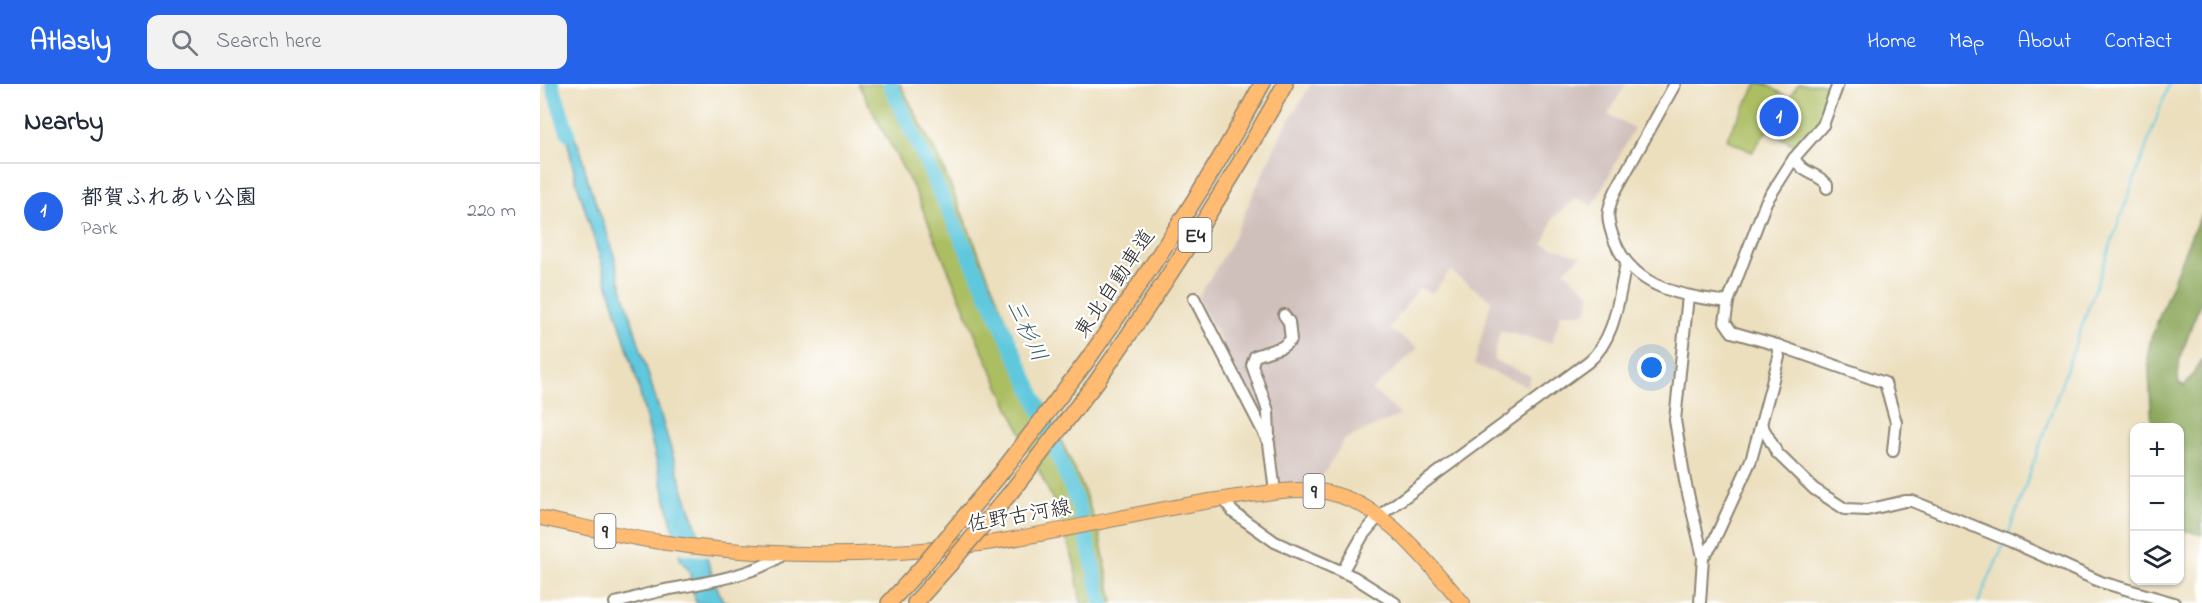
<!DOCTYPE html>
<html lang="en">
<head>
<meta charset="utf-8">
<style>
	body { margin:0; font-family:"Indie Flower","Klee One",sans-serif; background:#f2f2f3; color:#1f2937 }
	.controls { position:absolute; right:18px; bottom:18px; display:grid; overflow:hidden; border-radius:12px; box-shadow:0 2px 4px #0004 }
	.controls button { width:54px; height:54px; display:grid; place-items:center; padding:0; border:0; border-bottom:2px solid #e0e1e3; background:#fff; color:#1f2937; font:30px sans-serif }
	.you { position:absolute; left:1112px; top:284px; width:21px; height:21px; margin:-15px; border:4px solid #fff; border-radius:50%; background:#1a73e8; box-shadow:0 0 0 9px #1a73e833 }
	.badge { display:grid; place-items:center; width:39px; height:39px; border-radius:50%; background:#2563eb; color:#fff; font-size:20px; font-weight:700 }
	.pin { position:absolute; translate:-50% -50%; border:3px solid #fff; box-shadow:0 2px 6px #0006 }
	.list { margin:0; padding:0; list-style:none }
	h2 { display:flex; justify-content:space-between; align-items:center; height:78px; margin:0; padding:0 24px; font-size:26px }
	h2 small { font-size:20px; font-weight:400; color:#747a83 }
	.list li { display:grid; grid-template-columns:39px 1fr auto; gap:18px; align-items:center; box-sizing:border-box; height:96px; padding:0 24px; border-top:2px solid #e0e1e3 }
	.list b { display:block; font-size:22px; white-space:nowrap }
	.list p { margin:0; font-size:20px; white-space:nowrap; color:#747a83 }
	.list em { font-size:20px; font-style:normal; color:#747a83 }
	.icon { flex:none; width:33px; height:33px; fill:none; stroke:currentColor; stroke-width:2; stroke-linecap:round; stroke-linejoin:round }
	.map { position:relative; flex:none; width:1662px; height:519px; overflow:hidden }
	header { display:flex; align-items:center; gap:36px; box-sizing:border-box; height:84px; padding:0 30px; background:#2563eb; color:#fff }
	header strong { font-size:28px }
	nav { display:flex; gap:33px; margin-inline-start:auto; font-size:21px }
	.search { width:420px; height:54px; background:#f2f2f3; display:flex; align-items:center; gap:15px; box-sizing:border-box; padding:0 21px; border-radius:12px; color:#747a83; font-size:22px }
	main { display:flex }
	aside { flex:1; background:#fff }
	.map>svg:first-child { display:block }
	.industrial { fill:#d0c0bc }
	.green { fill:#acbe62; stroke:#6c7446; stroke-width:1.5 }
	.forest { fill:#89a558; stroke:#5a6842; stroke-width:1.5 }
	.water { fill:#60c8dd; stroke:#467a84; stroke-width:1.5 }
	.pier { fill:#ecdfbe }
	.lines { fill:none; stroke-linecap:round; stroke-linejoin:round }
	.stream { stroke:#60c8dd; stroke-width:2 }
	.river { stroke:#60c8dd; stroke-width:15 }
	.minor-casing { stroke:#8c8574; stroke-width:14 }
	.major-casing { stroke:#8c8574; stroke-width:16 }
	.highway-casing { stroke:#8c8574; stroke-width:18 }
	.minor { stroke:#fff; stroke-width:10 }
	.major { stroke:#ffbb71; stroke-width:14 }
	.highway { stroke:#ffbb71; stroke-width:15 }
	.highway-bridge-casing { stroke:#8c8574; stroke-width:18; stroke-linecap:butt }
	.highway-bridge { stroke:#ffbb71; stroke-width:15 }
	.labels { text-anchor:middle; stroke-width:4.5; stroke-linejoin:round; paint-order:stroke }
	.shield { fill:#fff; stroke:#6b6b6b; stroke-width:1.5 }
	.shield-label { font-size:20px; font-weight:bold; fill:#2b2b2b }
	.street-label { font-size:21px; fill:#2b2b2b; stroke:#fff }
	.water-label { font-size:22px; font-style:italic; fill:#3e6269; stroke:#fff }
</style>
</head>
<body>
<header>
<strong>Atlasly</strong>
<div class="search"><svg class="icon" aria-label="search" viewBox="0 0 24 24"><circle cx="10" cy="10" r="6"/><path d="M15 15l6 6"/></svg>Search here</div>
<nav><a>Home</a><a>Map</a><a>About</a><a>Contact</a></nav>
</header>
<main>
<aside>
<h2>Nearby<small></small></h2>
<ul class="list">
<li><span class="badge">1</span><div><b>都賀ふれあい公園</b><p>Park</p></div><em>220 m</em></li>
</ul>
</aside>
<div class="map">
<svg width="1662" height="519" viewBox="0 0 1662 519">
	<rect width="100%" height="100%" fill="#fff"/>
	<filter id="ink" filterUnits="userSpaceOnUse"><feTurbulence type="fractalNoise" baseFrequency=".0167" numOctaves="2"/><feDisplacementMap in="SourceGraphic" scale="12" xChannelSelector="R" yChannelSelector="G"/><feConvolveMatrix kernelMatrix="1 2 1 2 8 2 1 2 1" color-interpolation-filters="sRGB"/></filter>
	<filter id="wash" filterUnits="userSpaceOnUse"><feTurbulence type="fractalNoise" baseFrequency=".008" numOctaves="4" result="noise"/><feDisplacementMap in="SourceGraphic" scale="24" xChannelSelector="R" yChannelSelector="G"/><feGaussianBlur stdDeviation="1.35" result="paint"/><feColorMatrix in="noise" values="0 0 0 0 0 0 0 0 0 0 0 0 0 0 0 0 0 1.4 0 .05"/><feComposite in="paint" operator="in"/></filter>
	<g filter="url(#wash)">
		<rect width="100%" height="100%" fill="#ecdfbe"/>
		<!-- industrial -->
		<path class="industrial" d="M 771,0 L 1086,0 L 1068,30 L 1094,44 L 1053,122 L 1036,114 L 1014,133 L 1003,160 L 1041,172 L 1024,187 L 1051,210 L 1046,229 L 1021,229 L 1012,259 L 960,247 L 953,276 L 991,292 L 987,302 L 934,281 L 951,216 L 910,187 L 892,209 L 879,204 L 849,245 L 878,264 L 832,306 L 861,331 L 805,355 L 777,401 L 744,401 L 739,398 L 733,356 L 658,214 L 690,161 L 741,50 Z"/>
		<!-- green -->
		<g class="green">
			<path d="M 318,0 L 360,0 L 401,79 L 471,247 L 542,402 L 559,449 L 573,519 L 541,519 L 534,478 L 518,427 L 442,266 L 375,107 Z"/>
			<path d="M 1217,0 L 1226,0 L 1249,14 L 1258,0 L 1294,0 L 1281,36 L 1258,63 L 1227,46 L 1212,68 L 1186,55 Z"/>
		</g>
		<!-- forest -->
		<path class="forest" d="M 1662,129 L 1662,214 L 1640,274 L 1638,293 L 1639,299 L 1645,302 L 1662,276 L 1662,451 L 1640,445 L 1640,344 L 1612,343 L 1608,269 L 1611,254 L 1649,156 Z"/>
		<!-- water -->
		<path class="water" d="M 22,31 L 40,64 L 48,97 L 72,163 L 80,197 L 140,395 L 176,501 L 183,517 L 192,519 L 156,519 L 149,486 L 141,477 L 95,289 L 36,96 Z"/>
		<!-- pier -->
		<path class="pier" d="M 131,450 L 163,454 L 169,473 L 136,469 Z"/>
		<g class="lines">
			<!-- stream -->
			<g class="stream">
				<path d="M 1468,451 L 1573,154 L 1629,0"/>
				<path d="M 1438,519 L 1464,460"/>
			</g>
			<!-- river -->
			<g class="river">
				<path d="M 12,0 L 28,49"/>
				<path d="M 350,0 L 491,305 L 539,423 L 562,519"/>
			</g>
		</g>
	</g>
	<g filter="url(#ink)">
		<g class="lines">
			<!-- minor casing -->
			<g class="minor-casing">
				<g id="minor">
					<path d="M 1135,0 L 1076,106 C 1066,127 1066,136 1075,158 C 1094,205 1143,212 1188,218"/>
					<path d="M 1254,74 C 1264,91 1274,87 1287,100 L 1287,104"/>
					<path d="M 1148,212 L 1135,336 L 1145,397 L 1163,473 L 1160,519"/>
					<path d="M 654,214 L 729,359 L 735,408"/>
					<path d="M 1237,261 L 1345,299 L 1356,338 L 1353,367"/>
					<path d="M 1221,340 L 1239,273 L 1237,261 L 1192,248 L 1185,238 L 1188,218 L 1226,118 L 1254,74 L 1283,41 L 1298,0"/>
					<path d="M 729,352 L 728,327 L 712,281 L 715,272 L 742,263 L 751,256 L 749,238 L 744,231"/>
					<path d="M 684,415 L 693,428 L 735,458 L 814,493 L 855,519"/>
					<path d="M 1163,473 L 1172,461 L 1211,376 L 1221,340 L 1237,369 L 1274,405 L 1305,425 L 1327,426 L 1365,417 L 1372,417 L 1470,457 L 1561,498 L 1634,519"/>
					<path d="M 802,488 L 823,451 L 839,432 L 1048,278 C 1076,255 1078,214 1086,180"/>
					<path d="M 75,519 C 90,516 105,510 120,507 C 151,501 222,491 243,469"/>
				</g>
			</g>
			<!-- major casing -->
			<g class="major-casing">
				<path id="major" d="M 0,434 C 40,442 80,452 120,458 C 227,474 339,474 447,459 C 531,447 613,424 697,413 C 727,409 760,402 790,409 C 847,422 886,478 923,519"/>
			</g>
			<!-- highway casing -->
			<g class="highway-casing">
				<g id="highway">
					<path d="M 546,278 C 609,188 670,97 722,0"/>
					<path d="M 557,297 C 624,201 689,103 745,0"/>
					<path d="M 349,519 L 382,483"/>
					<path d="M 375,519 L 410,480"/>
				</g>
			</g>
			<!-- minor -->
			<use href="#minor" class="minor"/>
			<!-- major -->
			<use href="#major" class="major"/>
			<!-- highway -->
			<use href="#highway" class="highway"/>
			<!-- highway-bridge casing -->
			<g class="highway-bridge-casing">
				<g id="highway-bridge">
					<path d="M 410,480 L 471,408 L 557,297"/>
					<path d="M 382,483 L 461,389 L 546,278"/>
				</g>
			</g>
			<!-- highway-bridge -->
			<use href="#highway-bridge" class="highway-bridge"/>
		</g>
	</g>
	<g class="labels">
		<!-- shield labels -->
		<g class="shield">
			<rect x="638.5" y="134" width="33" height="34" rx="4.5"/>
			<rect x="763.5" y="390" width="21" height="34" rx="4.5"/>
			<rect x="54.5" y="430" width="21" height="34" rx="4.5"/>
		</g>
		<g class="shield-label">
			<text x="655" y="158">E4</text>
			<text x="774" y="414">9</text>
			<text x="65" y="454">9</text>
		</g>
		<!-- street labels -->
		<g class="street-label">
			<text transform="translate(574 199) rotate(-56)" y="7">東北自動車道</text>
			<text transform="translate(479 431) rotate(-10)" y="7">佐野古河線</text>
		</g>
		<!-- water labels -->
		<g class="water-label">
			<text transform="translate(488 246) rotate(65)" y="8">三杉川</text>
		</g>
	</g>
</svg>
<div class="controls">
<button>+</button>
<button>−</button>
<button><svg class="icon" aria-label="layers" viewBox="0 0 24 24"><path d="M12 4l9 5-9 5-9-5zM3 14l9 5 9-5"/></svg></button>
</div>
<div class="you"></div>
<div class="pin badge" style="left:1239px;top:33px">1</div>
</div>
</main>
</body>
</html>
